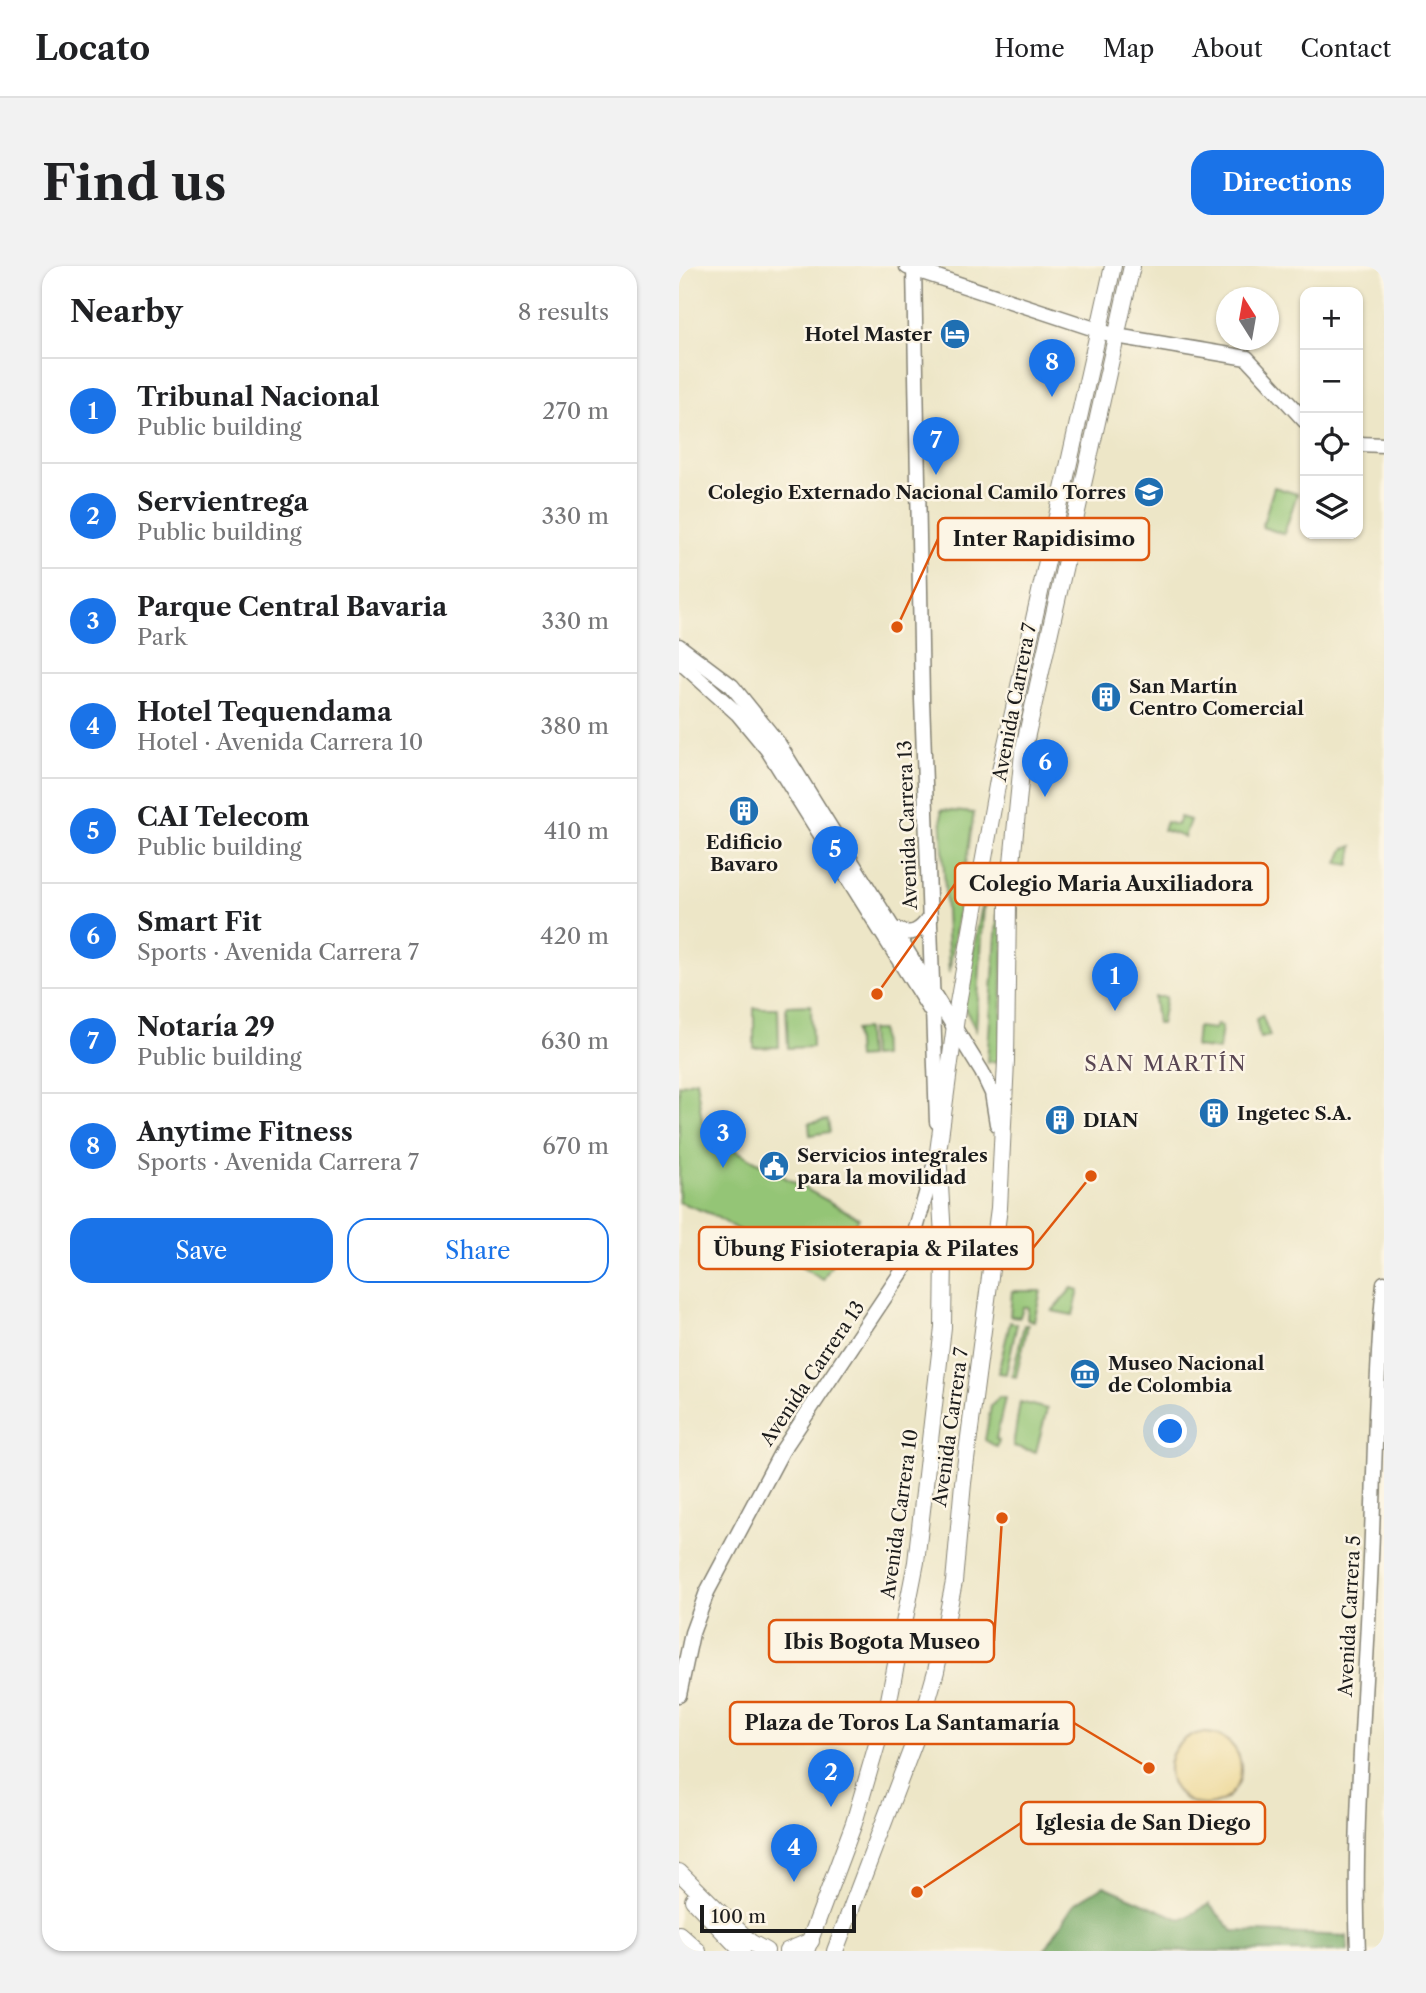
<!DOCTYPE html>
<html lang="en">
<head>
<meta charset="utf-8">
<style>
	body { margin:0; font-family:"Libre Caslon Text",serif; background:#f2f2f2; color:#202124 }
	.controls { position:absolute; right:21px; top:21px; display:grid; overflow:hidden; border-radius:14px; box-shadow:0 2px 5px #0004 }
	.controls button { width:63px; height:63px; display:grid; place-items:center; padding:0; border:0; border-bottom:2px solid #e0e0e0; background:#fff; color:#202124; font:35px sans-serif }
	.compass { position:absolute; left:537px; top:21px; width:63px; height:63px; border-radius:50%; background:#fff; box-shadow:0 2px 5px #0004; rotate:349deg }
	.scale { position:absolute; left:21px; bottom:18px; width:156px; box-sizing:border-box; padding-left:7px; border:4px solid #1c1c1c; border-top:0; font-size:19px; line-height:24px; white-space:nowrap; color:#1c1c1c; -webkit-text-stroke:5px #fcf5e5; paint-order:stroke }
	.you { position:absolute; left:492px; top:1166px; width:24px; height:24px; margin:-18px; border:5px solid #fff; border-radius:50%; background:#1a73e8; box-shadow:0 0 0 10px #1a73e833 }
	.badge { display:grid; place-items:center; width:46px; height:46px; border-radius:50%; background:#1a73e8; color:#fff; font-size:23px; font-weight:700 }
	.pin { position:absolute; translate:-50% -58px; filter:drop-shadow(0 2px 4px #0008) }
	.pin::after { content:''; position:absolute; top:37px; width:24px; height:21px; background:inherit; clip-path:polygon(0 0,100% 0,50% 100%) }
	.list { margin:0; padding:0; list-style:none }
	h2 { display:flex; justify-content:space-between; align-items:center; height:91px; margin:0; padding:0 28px; font-size:30px }
	h2 small { font-size:23px; font-weight:400; color:#757577 }
	.list li { display:grid; grid-template-columns:46px 1fr auto; gap:21px; align-items:center; box-sizing:border-box; height:105px; padding:0 28px; border-top:2px solid #e0e0e0 }
	.list b { display:block; font-size:26px; white-space:nowrap }
	.list p { margin:0; font-size:23px; white-space:nowrap; color:#757577 }
	.list em { font-size:23px; font-style:normal; color:#757577 }
	.actions { display:flex; gap:14px; padding:21px 28px }
	.actions a { flex:1; padding:16px 0; border:2px solid #1a73e8; border-radius:21px; text-align:center; font-size:24px; color:#1a73e8 }
	.actions .main { background:#1a73e8; color:#fff }
	.icon { flex:none; width:38px; height:38px; fill:none; stroke:currentColor; stroke-width:2; stroke-linecap:round; stroke-linejoin:round }
	.map { position:relative; flex:none; width:705px; height:1685px; overflow:hidden; border-radius:21px }
	header { display:flex; align-items:center; gap:42px; box-sizing:border-box; height:98px; padding:0 35px; background:#fff; border-bottom:2px solid #e0e0e0 }
	header strong { font-size:33px }
	nav { display:flex; gap:38px; margin-inline-start:auto; font-size:24px }
	.intro { display:flex; align-items:center; justify-content:space-between; box-sizing:border-box; height:168px; padding:0 42px }
	h1 { margin:0; font-size:49px }
	.button { padding:18px 32px; border-radius:21px; background:#1a73e8; color:#fff; font-size:24px; font-weight:700 }
	main { display:flex; gap:42px; padding:0 42px }
	aside { flex:1; background:#fff; border-radius:21px; box-shadow:0 2px 5px #0004 }
	.map>svg:first-child { display:block }
	.green { fill:#94c576; stroke:#587049; stroke-width:2 }
	.forest { fill:#77aa67; stroke:#4a6342; stroke-width:2 }
	.sand { fill:#eeda9e; stroke:#857b5d; stroke-width:2 }
	.lines { fill:none; stroke-linecap:round; stroke-linejoin:round }
	.secondary-casing { stroke:#848172; stroke-width:17 }
	.primary-casing { stroke:#848172; stroke-width:18 }
	.secondary { stroke:#fff; stroke-width:14 }
	.primary { stroke:#fff; stroke-width:16 }
	.labels { text-anchor:middle; stroke-width:5; stroke-linejoin:round; paint-order:stroke }
	.poi-label { font-size:19px; font-weight:bold; fill:#1c1c1c; stroke:#fcf5e5; text-anchor:start }
	.street-label { font-size:19px; fill:#1c1c1c; stroke:#fcf5e5 }
	.neighbourhood-label { font-size:21px; letter-spacing:2px; fill:#594653; stroke:#fcf5e5 }
	.leader { fill:none; stroke:#de560d; stroke-width:2.5 }
	.callout-dot { fill:#de560d; stroke:#fcf5e5; stroke-width:2.5 }
	.callout { fill:#fcf5e5; stroke:#de560d; stroke-width:2.5 }
	.callout-label { font-size:21px; text-anchor:middle; font-weight:bold; fill:#1c1c1c }
</style>
</head>
<body>
<header>
<strong>Locato</strong>
<nav><a>Home</a><a>Map</a><a>About</a><a>Contact</a></nav>
</header>
<div class="intro"><h1>Find us</h1><a class="button">Directions</a></div>
<main>
<aside>
<h2>Nearby<small>8 results</small></h2>
<ul class="list">
<li><span class="badge">1</span><div><b>Tribunal Nacional</b><p>Public building</p></div><em>270 m</em></li>
<li><span class="badge">2</span><div><b>Servientrega</b><p>Public building</p></div><em>330 m</em></li>
<li><span class="badge">3</span><div><b>Parque Central Bavaria</b><p>Park</p></div><em>330 m</em></li>
<li><span class="badge">4</span><div><b>Hotel Tequendama</b><p>Hotel · Avenida Carrera 10</p></div><em>380 m</em></li>
<li><span class="badge">5</span><div><b>CAI Telecom</b><p>Public building</p></div><em>410 m</em></li>
<li><span class="badge">6</span><div><b>Smart Fit</b><p>Sports · Avenida Carrera 7</p></div><em>420 m</em></li>
<li><span class="badge">7</span><div><b>Notaría 29</b><p>Public building</p></div><em>630 m</em></li>
<li><span class="badge">8</span><div><b>Anytime Fitness</b><p>Sports · Avenida Carrera 7</p></div><em>670 m</em></li>
</ul>
<div class="actions"><a class="main">Save</a><a>Share</a></div>
</aside>
<div class="map">
<svg width="705" height="1685" viewBox="0 0 705 1685">
	<rect width="100%" height="100%" fill="#fcf5e5"/>
	<filter id="ink" filterUnits="userSpaceOnUse"><feTurbulence type="fractalNoise" baseFrequency=".0143" numOctaves="2"/><feDisplacementMap in="SourceGraphic" scale="14" xChannelSelector="R" yChannelSelector="G"/><feConvolveMatrix kernelMatrix="1 2 1 2 8 2 1 2 1" color-interpolation-filters="sRGB"/></filter>
	<filter id="wash" filterUnits="userSpaceOnUse"><feTurbulence type="fractalNoise" baseFrequency=".00686" numOctaves="4" result="noise"/><feDisplacementMap in="SourceGraphic" scale="28" xChannelSelector="R" yChannelSelector="G"/><feGaussianBlur stdDeviation="1.57" result="paint"/><feColorMatrix in="noise" values="0 0 0 0 0 0 0 0 0 0 0 0 0 0 0 0 0 1.4 0 .05"/><feComposite in="paint" operator="in"/></filter>
	<g filter="url(#wash)">
		<rect width="100%" height="100%" fill="#ede6c7"/>
		<!-- green -->
		<g class="green">
			<path d="M 595,221 L 618,228 L 605,268 L 583,261 Z"/>
			<path d="M 262,544 L 295,547 L 270,707 Z"/>
			<path d="M 501,551 L 511,554 L 505,571 L 484,564 L 487,556 L 498,559 Z"/>
			<path d="M 674,580 L 671,599 L 659,597 L 665,583 Z"/>
			<path d="M 322,599 L 325,599 L 322,795 L 308,796 Z"/>
			<path d="M 306,624 L 297,764 L 284,739 Z"/>
			<path d="M 475,731 L 487,731 L 482,758 L 478,758 Z"/>
			<path d="M 132,739 L 133,781 L 109,782 L 107,740 Z"/>
			<path d="M 75,742 L 99,742 L 100,781 L 75,782 Z"/>
			<path d="M 583,749 L 591,770 L 581,772 L 577,754 Z"/>
			<path d="M 537,759 L 543,760 L 540,784 L 516,781 L 518,761 L 536,763 Z"/>
			<path d="M 187,763 L 189,791 L 178,792 L 176,764 Z"/>
			<path d="M 191,764 L 202,764 L 203,790 L 192,791 Z"/>
			<path d="M 17,814 L 25,867 L 180,952 L 144,1014 L 32,948 L 0,936 L 0,819 Z"/>
			<path d="M 149,854 L 151,866 L 131,869 L 130,857 Z"/>
			<path d="M 393,1022 L 400,1024 L 394,1049 L 373,1045 Z"/>
			<path d="M 333,1025 L 362,1025 L 355,1055 L 348,1053 L 349,1041 L 344,1041 L 341,1051 L 331,1050 Z"/>
			<path d="M 331,1056 L 338,1058 L 327,1108 L 319,1107 Z"/>
			<path d="M 345,1059 L 349,1059 L 337,1111 L 333,1110 Z"/>
			<path d="M 320,1131 L 326,1132 L 317,1173 L 320,1174 L 318,1181 L 306,1174 L 312,1140 Z"/>
			<path d="M 341,1136 L 368,1143 L 357,1186 L 334,1180 Z"/>
		</g>
		<!-- forest -->
		<path class="forest" d="M 425,1620 L 503,1654 L 530,1638 L 554,1665 L 668,1670 L 669,1685 L 365,1685 L 396,1637 Z"/>
		<!-- sand -->
		<circle class="sand" cx="526" cy="1503" r="36"/>
	</g>
	<g filter="url(#ink)">
		<g class="lines">
			<!-- secondary casing -->
			<g class="secondary-casing">
				<g id="secondary">
					<path d="M 235,0 L 243,433 L 258,856"/>
					<path d="M 228,1 L 437,70 L 568,92 L 626,155"/>
					<path d="M 679,178 L 705,179"/>
					<path d="M 0,380 L 53,420 L 99,477 L 303,806 L 313,827 L 318,858"/>
					<path d="M 0,395 L 59,448 L 88,483 L 255,750"/>
					<path d="M 216,663 C 233,671 241,665 251,651"/>
					<path d="M 0,1429 L 13,1367 L 28,1326 L 103,1185 L 226,1001 L 257,893"/>
					<path d="M 679,1685 C 674,1568 685,1452 690,1335 C 696,1229 695,1123 705,1017"/>
				</g>
			</g>
			<!-- primary casing -->
			<g class="primary-casing">
				<g id="primary">
					<path d="M 0,1606 L 71,1676 L 87,1685"/>
					<path d="M 14,1634 L 63,1685"/>
					<path d="M 0,1668 L 19,1685"/>
					<path d="M 108,1685 L 132,1675"/>
					<path d="M 127,1685 L 175,1557 L 208,1444 L 237,1296 L 264,1061 L 265,987 L 259,886 L 279,737 L 319,514 L 434,0"/>
					<path d="M 156,1685 L 241,1461 L 257,1405 L 275,1316 L 284,1217 L 320,942 L 327,795 L 329,637 L 344,486 L 453,0"/>
				</g>
			</g>
			<!-- secondary -->
			<use href="#secondary" class="secondary"/>
			<!-- primary -->
			<use href="#primary" class="primary"/>
		</g>
	</g>
	<!-- icons -->
	<defs>
		<g id="hotel-disc" transform="scale(1.575)"><circle r="9.5" fill="#1f6fb2" stroke="#fcf5e5"/><path d="M-6-4.5h1.5V1H6V5H4.5V3h-9V5H-6ZM-4 0a1.8 1.8 0 1 1 3.6 0ZM.5 0V-2.5h3Q6-2.5 6 0Z" fill="#fff"/></g>
		<g id="university-disc" transform="scale(1.575)"><circle r="9.5" fill="#1f6fb2" stroke="#fcf5e5"/><path d="M0-5L7-2L0 1L-7-2ZM-4 1L0 2.5L4 1V4Q0 6-4 4Z" fill="#fff"/></g>
		<g id="building-disc" transform="scale(1.575)"><circle r="9.5" fill="#1f6fb2" stroke="#fcf5e5"/><path d="M-4-6H4V6H1V3H-1V6H-4ZM-2.5-4.3h1.7v1.8h-1.7ZM.8-4.3h1.7v1.8H.8ZM-2.5-1h1.7V.8h-1.7ZM.8-1h1.7V.8H.8Z" fill="#fff"/></g>
		<g id="civic-disc" transform="scale(1.575)"><circle r="9.5" fill="#1f6fb2" stroke="#fcf5e5"/><path d="M-.6-6.5H3V-4.5H.6V-3L4-1V1h2V6H-6V1h2V-1L-.6-3ZM-1.2 2.5V6h2.4V2.5Z" fill="#fff"/></g>
		<g id="museum-disc" transform="scale(1.575)"><circle r="9.5" fill="#1f6fb2" stroke="#fcf5e5"/><path d="M0-6L6-3V-2H-6V-3ZM-5-1h2V3h-2ZM-1-1h2V3h-2ZM3-1h2V3H3ZM-6 4H6V6H-6Z" fill="#fff"/></g>
	</defs>
	<g fill-rule="evenodd">
		<use href="#hotel-disc" x="276" y="68"/>
		<use href="#university-disc" x="470" y="226"/>
		<use href="#building-disc" x="427" y="431"/>
		<use href="#building-disc" x="65" y="545"/>
		<use href="#building-disc" x="535" y="847"/>
		<use href="#building-disc" x="381" y="854"/>
		<use href="#civic-disc" x="95" y="900"/>
		<use href="#museum-disc" x="406" y="1108"/>
	</g>
	<g class="labels">
		<!-- poi labels -->
		<g class="poi-label">
			<text x="253" y="75" text-anchor="end">Hotel Master</text>
			<text x="447" y="233" text-anchor="end">Colegio Externado Nacional Camilo Torres</text>
			<text x="450" y="427">San Martín<tspan x="450" dy="22">Centro Comercial</tspan></text>
			<text x="65" y="583" text-anchor="middle">Edificio<tspan x="65" dy="22">Bavaro</tspan></text>
			<text x="558" y="854">Ingetec S.A.</text>
			<text x="404" y="861">DIAN</text>
			<text x="118" y="896">Servicios integrales<tspan x="118" dy="22">para la movilidad</tspan></text>
			<text x="429" y="1104">Museo Nacional<tspan x="429" dy="22">de Colombia</tspan></text>
		</g>
		<!-- street labels -->
		<g class="street-label">
			<text transform="translate(335 436) rotate(-79)" y="7">Avenida Carrera 7</text>
			<text transform="translate(228 559) rotate(-92)" y="7">Avenida Carrera 13</text>
			<text transform="translate(133 1107) rotate(-56)" y="7">Avenida Carrera 13</text>
			<text transform="translate(271 1161) rotate(-82)" y="7">Avenida Carrera 7</text>
			<text transform="translate(220 1248) rotate(-82)" y="7">Avenida Carrera 10</text>
			<text transform="translate(670 1350) rotate(-87)" y="7">Avenida Carrera 5</text>
		</g>
		<!-- neighbourhood labels -->
		<g class="neighbourhood-label">
			<text x="487" y="805">SAN MARTÍN</text>
		</g>
	</g>
	<!-- callouts -->
	<path class="leader" d="M218 361L259 273M198 728L276 618M412 910L354 982M323 1252L315 1375M470 1502L395 1457M238 1626L342 1557"/>
	<g class="callout-dot">
		<circle cx="218" cy="361" r="7"/>
		<circle cx="198" cy="728" r="7"/>
		<circle cx="412" cy="910" r="7"/>
		<circle cx="323" cy="1252" r="7"/>
		<circle cx="470" cy="1502" r="7"/>
		<circle cx="238" cy="1626" r="7"/>
	</g>
	<g class="callout">
		<rect x="259" y="252" width="211" height="42" rx="7"/>
		<rect x="276" y="597" width="313" height="42" rx="7"/>
		<rect x="20" y="961" width="334" height="42" rx="7"/>
		<rect x="90" y="1354" width="225" height="42" rx="7"/>
		<rect x="51" y="1436" width="344" height="42" rx="7"/>
		<rect x="342" y="1536" width="244" height="42" rx="7"/>
	</g>
	<g class="callout-label">
		<text x="365" y="280">Inter Rapidisimo</text>
		<text x="432" y="625">Colegio Maria Auxiliadora</text>
		<text x="187" y="990">Übung Fisioterapia &amp; Pilates</text>
		<text x="203" y="1383">Ibis Bogota Museo</text>
		<text x="223" y="1464">Plaza de Toros La Santamaría</text>
		<text x="464" y="1564">Iglesia de San Diego</text>
	</g>
</svg>
<div class="controls">
<button>+</button>
<button>−</button>
<button><svg class="icon" aria-label="locate" viewBox="0 0 24 24"><circle cx="12" cy="12" r="6"/><path d="M12 2v4M12 18v4M2 12h4M18 12h4"/></svg></button>
<button><svg class="icon" aria-label="layers" viewBox="0 0 24 24"><path d="M12 4l9 5-9 5-9-5zM3 14l9 5 9-5"/></svg></button>
</div>
<svg class="compass" viewBox="-18 -18 36 36"><path d="M0-13l5 13h-10z" fill="#e53935"/><path d="M0 13l5-13h-10z" fill="#757577"/></svg>
<div class="scale">100 m</div>
<div class="you"></div>
<div class="pin badge" style="left:436px;top:745px">1</div>
<div class="pin badge" style="left:152px;top:1541px">2</div>
<div class="pin badge" style="left:44px;top:902px">3</div>
<div class="pin badge" style="left:115px;top:1616px">4</div>
<div class="pin badge" style="left:156px;top:618px">5</div>
<div class="pin badge" style="left:366px;top:531px">6</div>
<div class="pin badge" style="left:257px;top:209px">7</div>
<div class="pin badge" style="left:373px;top:131px">8</div>
</div>
</main>
</body>
</html>
